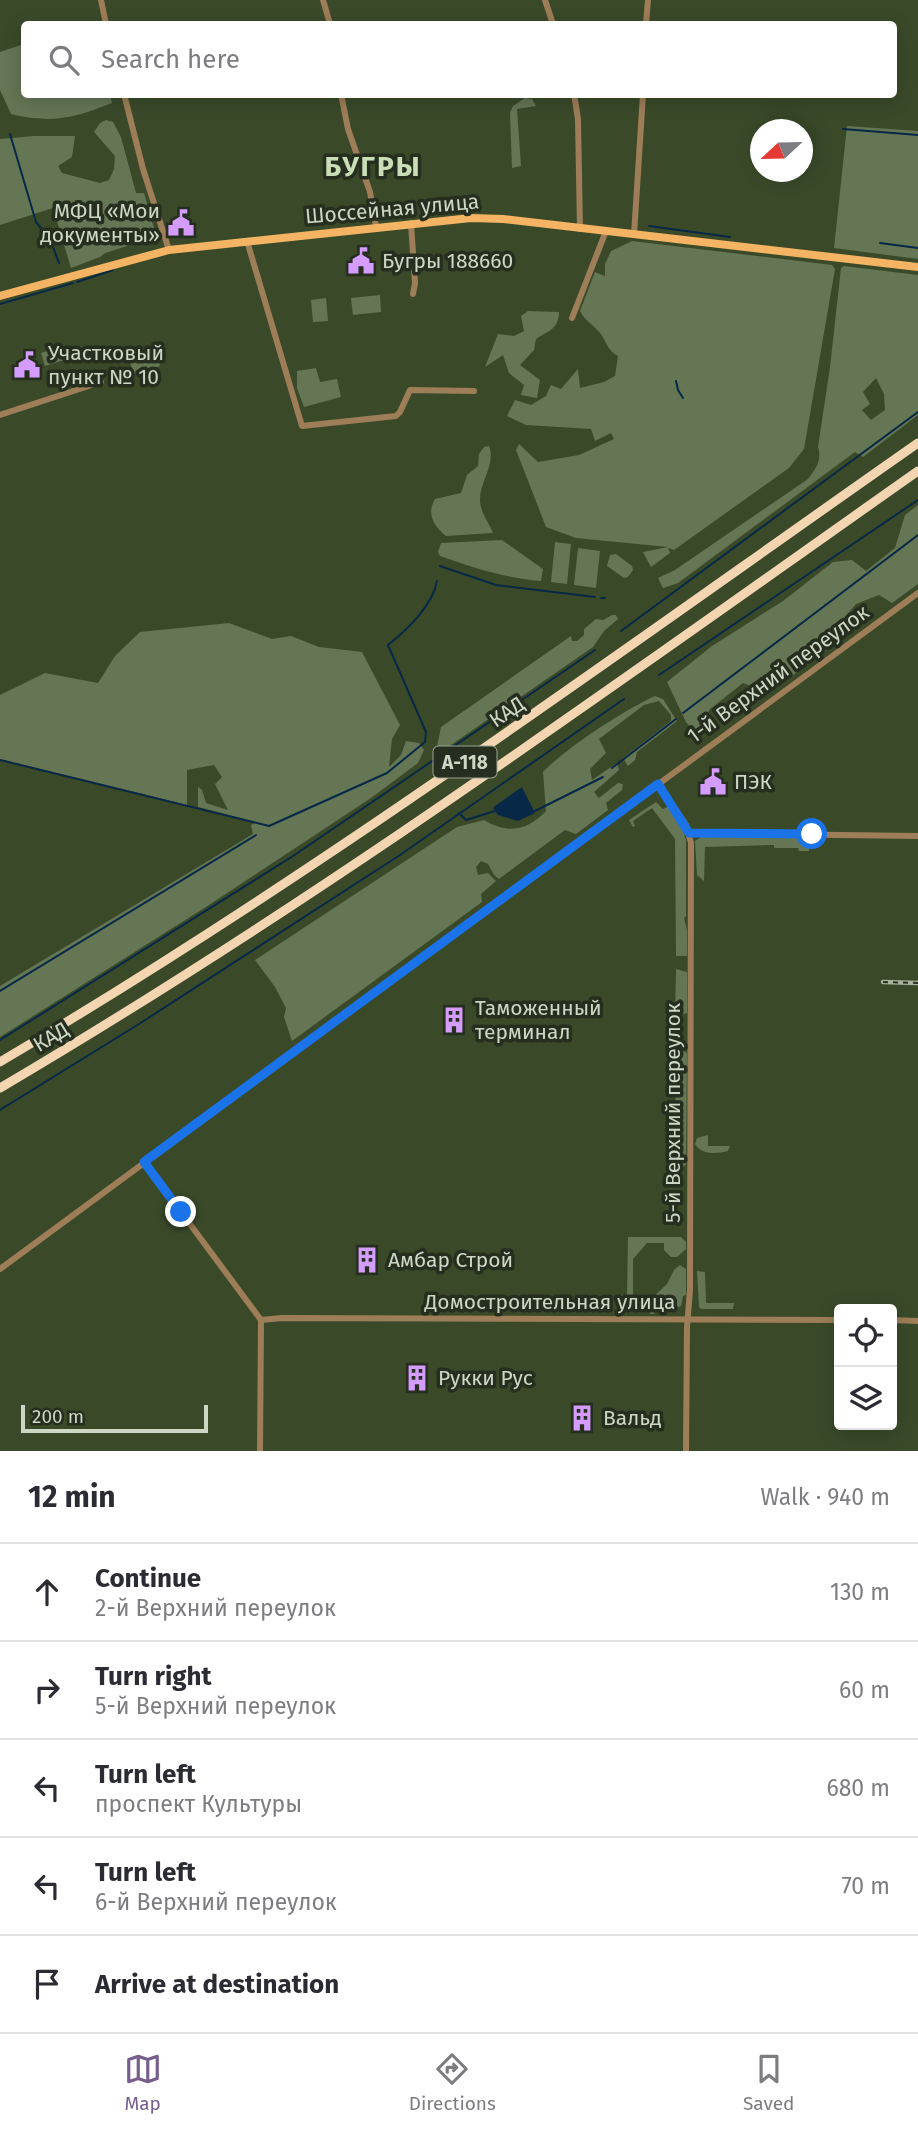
<!DOCTYPE html>
<html lang="en">
<head>
<meta charset="utf-8">
<style>
	body { margin:0; font-family:"Fira Sans",sans-serif; background:#f7f7f7; color:#2b2b33 }
	.controls { position:absolute; right:21px; bottom:21px; display:grid; overflow:hidden; border-radius:7px; box-shadow:0 4px 18px #0003 }
	.controls button { width:63px; height:63px; display:grid; place-items:center; padding:0; border:0; border-bottom:2px solid #e1e1e2; background:#fff; color:#2b2b33; font:35px sans-serif }
	.compass { position:absolute; left:750px; top:119px; width:63px; height:63px; border-radius:50%; background:#fff; box-shadow:0 4px 18px #0003; rotate:248deg }
	.scale { position:absolute; left:21px; bottom:18px; width:187px; box-sizing:border-box; padding-left:7px; border:4px solid #cdd7c4; border-top:0; font-size:19px; line-height:24px; white-space:nowrap; color:#cdd7c4; -webkit-text-stroke:5px #262e1f; paint-order:stroke }
	.stop { position:absolute; width:21px; height:21px; margin:-16px; border:5px solid #1a73e8; border-radius:50%; background:#fff }
	.stop.end { background:#1a73e8; border-color:#fff; box-shadow:0 2px 7px #0008 }
	.list { margin:0; padding:0; list-style:none }
	h2 { display:flex; justify-content:space-between; align-items:center; height:91px; margin:0; padding:0 28px; font-size:30px }
	h2 small { font-size:23px; font-weight:400; color:#7c7c81 }
	.list li { display:grid; grid-template-columns:46px 1fr auto; gap:21px; align-items:center; box-sizing:border-box; height:98px; padding:0 28px; border-top:2px solid #e1e1e2 }
	.list b { display:block; font-size:26px; white-space:nowrap }
	.list p { margin:0; font-size:23px; white-space:nowrap; color:#7c7c81 }
	.list em { font-size:23px; font-style:normal; color:#7c7c81 }
	.icon { flex:none; width:38px; height:38px; fill:none; stroke:currentColor; stroke-width:2; stroke-linecap:round; stroke-linejoin:round }
	.map { position:relative; flex:none; width:918px; height:1451px; overflow:hidden }
	.search { position:absolute; background:#fff; box-shadow:0 4px 18px #0003; left:21px; right:21px; top:21px; height:77px; display:flex; align-items:center; gap:18px; box-sizing:border-box; padding:0 24px; border-radius:7px; color:#7c7c81; font-size:26px }
	.sheet { height:581px; background:#fff }
	nav { display:flex; justify-content:space-around; align-items:center; box-sizing:border-box; height:98px; border-top:2px solid #e1e1e2; background:#fff; font-size:19px; color:#7c7c81 }
	nav a { display:grid; justify-items:center; gap:4px }
	nav .on { color:#775e8d }
	.map>svg:first-child { display:block }
	.green { fill:#657655; fill-rule:evenodd }
	.water { fill:#072847 }
	.lines { fill:none; stroke-linecap:round; stroke-linejoin:round }
	.stream { stroke:#072847; stroke-width:2 }
	.minor { stroke:#9e7e58; stroke-width:6 }
	.major { stroke:#f5b464; stroke-width:8 }
	.highway { stroke:#f4d5b2; stroke-width:9 }
	.rail-casing { stroke:#a7b39c; stroke-width:4.5 }
	.rail { stroke:#262e1f; stroke-width:2; stroke-dasharray:5; stroke-linecap:butt }
	.route { stroke:#1a73e8; stroke-width:9 }
	.labels { text-anchor:middle; stroke-width:7; stroke-linejoin:round; paint-order:stroke }
	.shield { fill:#262e1f; stroke:#9ba492; stroke-width:2 }
	.shield-label { font-size:19px; font-weight:bold; fill:#cdd7c4 }
	.street-label { font-size:21px; fill:#cdd7c4; stroke:#262e1f }
	.poi-label { font-size:21px; fill:#cdd7c4; stroke:#262e1f; text-anchor:start }
	.district-label { font-size:28px; font-weight:bold; letter-spacing:2px; fill:#c9deb7; stroke:#262e1f }
</style>
</head>
<body>
<div class="map">
<svg width="918" height="1451" viewBox="0 0 918 1451">
	<rect width="100%" height="100%" fill="#3a4a29"/>
	<!-- green -->
	<g class="green">
		<path d="M 24,44 L 24,94 L 110,95 L 112,103 C 74,118 52,124 11,114 L 0,90 L 0,52 Z"/>
		<path d="M 525,98 L 532,99 L 536,106 L 517,109 L 521,166 L 512,168 L 510,113 L 513,106 Z"/>
		<path d="M 106,120 L 113,122 L 121,137 L 136,193 L 144,193 L 154,228 L 153,238 L 105,253 L 100,257 L 71,268 L 53,208 L 0,225 L 0,139 L 34,136 L 75,136 L 72,157 L 58,166 L 62,173 L 100,183 L 109,180 L 114,169 L 115,156 L 94,132 L 100,123 Z"/>
		<path d="M 847,126 L 918,131 L 918,259 L 834,248 Z"/>
		<path d="M 632,241 L 832,265 L 835,269 L 804,449 L 789,468 L 674,550 L 668,548 L 670,553 L 651,567 L 643,552 L 668,547 L 576,538 L 546,527 L 516,450 L 519,444 L 538,462 L 579,455 L 614,439 L 611,433 L 595,441 L 591,429 L 526,425 L 507,416 L 515,400 L 531,405 L 546,396 L 551,385 L 561,389 L 578,369 L 580,388 L 604,382 L 615,376 L 618,356 C 607,350 607,342 600,333 C 593,324 585,321 580,311 L 595,272 L 605,276 L 605,264 L 611,251 Z"/>
		<path d="M 844,266 L 918,275 L 918,415 L 863,457 L 855,452 L 678,583 L 663,588 L 658,578 L 675,570 L 808,479 C 817,468 822,459 818,447 L 830,367 L 841,268 ZM 876,378 L 884,394 L 885,410 L 871,420 L 862,410 L 870,404 L 863,392 Z"/>
		<path d="M 380,295 L 381,312 L 353,315 L 351,298 Z"/>
		<path d="M 326,298 L 328,321 L 313,322 L 311,300 Z"/>
		<path d="M 528,311 L 559,312 C 559,329 548,331 536,339 L 534,350 L 520,365 L 540,380 L 537,398 L 521,395 L 524,385 L 509,373 L 503,355 L 485,367 L 498,334 L 514,336 L 524,331 L 521,316 Z"/>
		<path d="M 58,348 L 68,353 L 70,358 L 45,366 L 41,353 Z"/>
		<path d="M 155,348 L 160,366 L 134,374 L 128,356 Z"/>
		<path d="M 316,368 L 320,382 L 337,379 L 341,397 L 304,407 L 297,388 L 297,371 Z"/>
		<path d="M 489,446 C 497,466 475,487 481,507 C 483,516 490,525 493,533 L 446,536 C 434,526 426,514 435,499 L 461,493 L 467,475 L 478,466 L 479,454 L 484,447 Z"/>
		<path d="M 918,505 L 918,584 L 892,603 L 879,595 L 856,604 L 844,618 L 847,635 L 769,693 L 743,683 L 709,710 L 705,724 L 694,732 L 686,722 L 667,682 L 712,646 L 783,601 L 833,562 L 852,560 L 866,571 L 895,548 L 905,515 Z"/>
		<path d="M 502,540 L 543,569 L 541,581 C 505,578 474,568 440,556 L 438,552 L 441,543 Z"/>
		<path d="M 555,542 L 571,544 L 567,584 L 551,582 Z"/>
		<path d="M 578,548 L 600,551 L 596,588 L 574,585 Z"/>
		<path d="M 616,554 L 632,566 L 633,570 L 628,577 L 624,578 L 607,566 L 610,555 Z"/>
		<path d="M 612,615 L 616,615 L 618,619 L 604,631 L 593,647 L 435,756 L 441,727 L 571,636 L 572,641 L 577,641 L 584,635 L 584,629 L 596,619 L 603,620 Z"/>
		<path d="M 229,623 L 272,639 L 291,636 L 319,647 L 362,652 L 400,725 L 392,739 L 389,767 L 401,755 L 406,741 L 419,743 L 424,750 L 418,763 L 371,798 L 209,905 L 0,1037 L 0,986 L 253,834 L 251,825 L 256,822 L 198,807 L 198,787 L 202,790 L 206,803 L 228,810 L 215,784 L 222,777 L 214,765 L 187,770 L 187,805 L 0,759 L 0,695 L 45,673 L 98,683 L 115,656 L 140,632 Z"/>
		<path d="M 655,696 L 663,699 L 677,721 L 637,752 L 635,760 L 628,766 L 623,758 L 671,721 L 671,715 L 659,701 L 644,705 L 599,739 L 606,753 L 590,769 L 592,780 L 617,763 L 619,770 L 594,792 L 599,798 L 618,783 L 623,784 L 622,790 L 606,803 L 608,810 L 576,834 L 565,830 L 499,879 L 494,875 L 488,864 L 481,861 L 476,867 L 478,875 L 488,873 L 496,881 L 481,894 L 482,902 L 292,1041 L 284,1017 L 286,1008 L 275,987 L 255,960 L 457,827 L 484,820 C 507,834 527,831 546,811 L 543,772 C 566,748 624,710 655,696 Z"/>
		<path d="M 656,802 L 663,809 L 669,806 L 681,823 L 686,840 L 686,916 L 684,918 L 687,930 L 687,956 L 676,956 L 675,839 L 652,808 L 633,821 L 635,826 L 633,827 L 629,820 Z"/>
		<path d="M 703,836 L 803,836 L 809,842 L 809,851 L 799,851 L 798,848 L 774,848 L 774,845 L 705,847 L 704,881 L 697,875 L 695,841 Z"/>
		<path d="M 676,969 L 687,972 L 687,1013 L 675,1017 Z"/>
		<path d="M 676,1050 L 683,1050 L 687,1053 L 686,1164 L 683,1168 L 671,1168 L 675,1162 Z"/>
		<path d="M 708,1135 L 708,1146 L 730,1146 L 728,1151 C 717,1154 701,1155 695,1144 L 697,1138 Z"/>
		<path d="M 628,1237 L 681,1237 L 686,1242 L 686,1249 L 677,1257 L 671,1257 L 664,1250 L 664,1243 L 647,1243 L 633,1259 L 633,1297 L 626,1303 L 616,1304 L 615,1295 L 627,1295 Z"/>
		<path d="M 680,1265 L 686,1269 L 686,1295 L 683,1296 L 681,1306 L 674,1310 L 655,1311 L 654,1314 L 651,1314 L 647,1310 L 646,1304 L 667,1284 L 674,1270 Z"/>
		<path d="M 697,1271 L 705,1272 L 706,1303 L 734,1303 L 733,1309 L 701,1309 L 699,1307 Z"/>
	</g>
	<!-- water -->
	<path class="water" d="M 522,787 L 535,813 L 518,821 L 498,815 L 493,808 L 495,806 Z"/>
	<g class="lines">
		<!-- stream -->
		<g class="stream">
			<path d="M 843,129 L 918,135"/>
			<path d="M 10,134 L 36,222 L 50,239 L 59,263"/>
			<path d="M 649,226 L 730,237"/>
			<path d="M 880,243 L 918,248"/>
			<path d="M 77,282 L 113,270"/>
			<path d="M 0,304 L 73,283"/>
			<path d="M 676,381 L 678,390 L 683,398"/>
			<path d="M 440,566 L 496,585 L 595,597"/>
			<path d="M 601,598 L 605,598"/>
			<path d="M 621,631 L 918,412"/>
			<path d="M 659,675 L 918,500"/>
			<path d="M 683,713 L 918,535"/>
			<path d="M 0,760 L 269,826 L 387,773 L 425,742 L 426,732 L 388,645 C 407,630 433,605 437,581"/>
			<path d="M 612,768 L 676,719"/>
			<path d="M 535,811 L 603,777"/>
			<path d="M 459,813 L 466,820 L 495,811"/>
			<path d="M 0,991 L 256,835"/>
			<path d="M 0,1040 L 293,856 L 595,650"/>
			<path d="M 0,1110 L 139,1024 L 400,855 L 624,699"/>
		</g>
		<!-- minor -->
		<g class="minor">
			<path d="M 101,0 L 106,24"/>
			<path d="M 323,0 L 330,24"/>
			<path d="M 545,0 L 553,24"/>
			<path d="M 646,24 L 648,0"/>
			<path d="M 124,94 L 143,169 L 169,250"/>
			<path d="M 341,94 L 348,129 L 370,192 L 376,227"/>
			<path d="M 574,94 L 578,119 L 580,229"/>
			<path d="M 411,223 L 415,283 L 413,294"/>
			<path d="M 634,235 L 643,94"/>
			<path d="M 247,241 L 302,426 L 396,416 L 400,412 L 410,390 L 474,391"/>
			<path d="M 572,318 L 606,231"/>
			<path d="M 0,415 L 101,382"/>
			<path d="M 658,784 L 686,825 L 691,843 L 690,1290 L 687,1327 L 686,1451"/>
			<path d="M 689,833 L 918,836"/>
			<path d="M 144,1162 L 261,1320 L 260,1451"/>
			<path d="M 0,1269 L 918,593"/>
			<path d="M 261,1320 L 282,1318 L 839,1320"/>
			<path d="M 892,1320 L 918,1321"/>
		</g>
		<!-- major -->
		<path class="major" d="M 0,296 L 169,250 L 471,218 L 503,219 L 918,267"/>
		<!-- highway -->
		<g class="highway">
			<path d="M 0,1062 C 318,874 615,655 918,443"/>
			<path d="M 0,1088 C 318,901 617,683 918,471"/>
		</g>
		<!-- rail casing -->
		<g class="rail-casing">
			<path id="rail" d="M 883,982 L 918,983"/>
		</g>
		<!-- rail -->
		<use href="#rail" class="rail"/>
	</g>
	<g class="lines">
		<!-- route -->
		<path class="route" d="M 181,1212 L 144,1162 L 658,784 L 689,833 L 812,834"/>
	</g>
	<!-- icons -->
	<defs>
		<g id="civic-bare" transform="scale(2.1)"><path d="M-.6-6.5H3V-4.5H.6V-3L4-1V1h2V6H-6V1h2V-1L-.6-3ZM-1.2 2.5V6h2.4V2.5Z" fill="#d49cfc" stroke="#262e1f" stroke-width="2.5" paint-order="stroke"/></g>
		<g id="building-bare" transform="scale(2.1)"><path d="M-4-6H4V6H1V3H-1V6H-4ZM-2.5-4.3h1.7v1.8h-1.7ZM.8-4.3h1.7v1.8H.8ZM-2.5-1h1.7V.8h-1.7ZM.8-1h1.7V.8H.8Z" fill="#d49cfc" stroke="#262e1f" stroke-width="2.5" paint-order="stroke"/></g>
	</defs>
	<g fill-rule="evenodd">
		<use href="#civic-bare" x="181" y="223"/>
		<use href="#civic-bare" x="361" y="261"/>
		<use href="#civic-bare" x="27" y="365"/>
		<use href="#civic-bare" x="713" y="782"/>
		<use href="#building-bare" x="454" y="1020"/>
		<use href="#building-bare" x="367" y="1260"/>
		<use href="#building-bare" x="417" y="1378"/>
		<use href="#building-bare" x="582" y="1418"/>
	</g>
	<g class="labels">
		<!-- shield labels -->
		<rect class="shield" x="433.5" y="746.5" width="63" height="31" rx="5"/>
		<g class="shield-label">
			<text x="465" y="769">А-118</text>
		</g>
		<!-- street labels -->
		<g class="street-label">
			<text transform="translate(392 209) rotate(-5)" y="7">Шоссейная улица</text>
			<text transform="translate(778 674) rotate(-36)" y="7">1-й Верхний переулок</text>
			<text transform="translate(507 712) rotate(-34)" y="7">КАД</text>
			<text transform="translate(51 1037) rotate(-31)" y="7">КАД</text>
			<text transform="translate(673 1113) rotate(-90)" y="7">5-й Верхний переулок</text>
			<text x="550" y="1309">Домостроительная улица</text>
		</g>
		<!-- poi labels -->
		<g class="poi-label">
			<text x="160" y="218" text-anchor="end">МФЦ «Мои<tspan x="160" dy="24">документы»</tspan></text>
			<text x="382" y="268">Бугры 188660</text>
			<text x="48" y="360">Участковый<tspan x="48" dy="24">пункт № 10</tspan></text>
			<text x="734" y="789">ПЭК</text>
			<text x="475" y="1015">Таможенный<tspan x="475" dy="24">терминал</tspan></text>
			<text x="388" y="1267">Амбар Строй</text>
			<text x="438" y="1385">Рукки Рус</text>
			<text x="603" y="1425">Вальд</text>
		</g>
		<!-- district labels -->
		<g class="district-label">
			<text x="373" y="176">БУГРЫ</text>
		</g>
	</g>
</svg>
<div class="controls">
<button><svg class="icon" aria-label="locate" viewBox="0 0 24 24"><circle cx="12" cy="12" r="6"/><path d="M12 2v4M12 18v4M2 12h4M18 12h4"/></svg></button>
<button><svg class="icon" aria-label="layers" viewBox="0 0 24 24"><path d="M12 4l9 5-9 5-9-5zM3 14l9 5 9-5"/></svg></button>
</div>
<svg class="compass" viewBox="-18 -18 36 36"><path d="M0-13l5 13h-10z" fill="#e53935"/><path d="M0 13l5-13h-10z" fill="#7c7c81"/></svg>
<div class="scale">200 m</div>
<div class="stop" style="left:812px;top:834px"></div>
<div class="stop end" style="left:181px;top:1212px"></div>
<div class="search"><svg class="icon" aria-label="search" viewBox="0 0 24 24"><circle cx="10" cy="10" r="6"/><path d="M15 15l6 6"/></svg>Search here</div>
</div>
<section class="sheet">
<h2>12 min<small>Walk · 940 m</small></h2>
<ul class="list">
<li><svg class="icon" aria-label="ahead" viewBox="0 0 24 24"><path d="M12 20V5M6 11l6-6 6 6"/></svg><div><b>Continue</b><p>2-й Верхний переулок</p></div><em>130 m</em></li>
<li><svg class="icon" aria-label="right" viewBox="0 0 24 24"><path d="M7 20v-9h11M14 6l5 5-5 5"/></svg><div><b>Turn right</b><p>5-й Верхний переулок</p></div><em>60 m</em></li>
<li><svg class="icon" aria-label="left" viewBox="0 0 24 24"><path d="M17 20v-9H6M10 6l-5 5 5 5"/></svg><div><b>Turn left</b><p>проспект Культуры</p></div><em>680 m</em></li>
<li><svg class="icon" aria-label="left" viewBox="0 0 24 24"><path d="M17 20v-9H6M10 6l-5 5 5 5"/></svg><div><b>Turn left</b><p>6-й Верхний переулок</p></div><em>70 m</em></li>
<li><svg class="icon" aria-label="arrive" viewBox="0 0 24 24"><path d="M6 21V4h12l-3 4 3 4H6"/></svg><div><b>Arrive at destination</b></div></li>
</ul>
</section>
<nav>
<a class="on"><svg class="icon" aria-label="map" viewBox="0 0 24 24"><path d="M3 6l6-2 6 2 6-2v14l-6 2-6-2-6 2zM9 4v14M15 6v14"/></svg>Map</a>
<a><svg class="icon" aria-label="directions" viewBox="0 0 24 24"><path d="M12 3l9 9-9 9-9-9zM9 14v-3h6M13 9l2 2-2 2"/></svg>Directions</a>
<a><svg class="icon" aria-label="saved" viewBox="0 0 24 24"><path d="M7 4h10v16l-5-4-5 4z"/></svg>Saved</a>
</nav>
</body>
</html>
